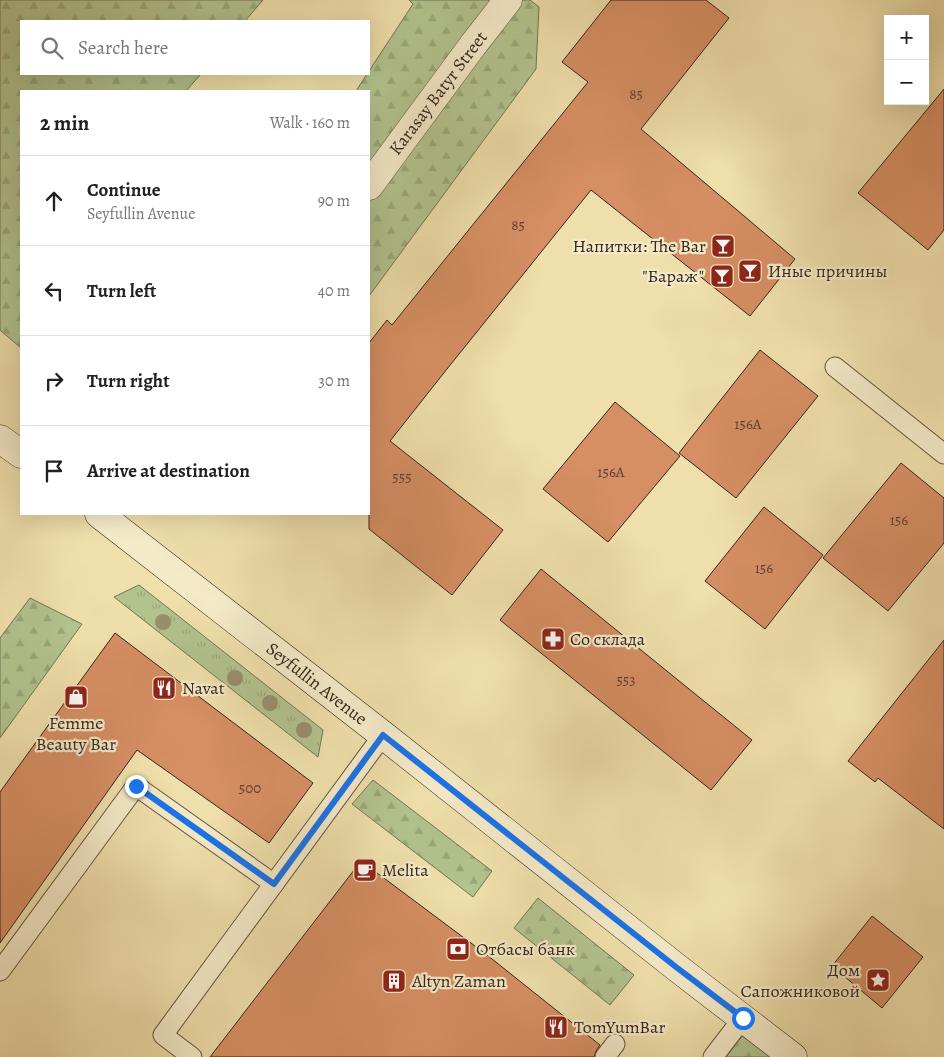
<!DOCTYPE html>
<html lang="en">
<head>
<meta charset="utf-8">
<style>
	body { margin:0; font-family:Alegreya,serif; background:#f6f6f6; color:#202124 }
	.controls { position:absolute; right:15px; top:15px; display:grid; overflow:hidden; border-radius:0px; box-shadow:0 5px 20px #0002 }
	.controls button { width:45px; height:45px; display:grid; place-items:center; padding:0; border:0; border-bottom:1px solid #e0e0e0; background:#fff; color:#202124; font:25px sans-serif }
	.stop { position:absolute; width:15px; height:15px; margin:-11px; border:4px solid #1a73e8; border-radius:50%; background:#fff }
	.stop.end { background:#1a73e8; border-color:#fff; box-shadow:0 1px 5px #0008 }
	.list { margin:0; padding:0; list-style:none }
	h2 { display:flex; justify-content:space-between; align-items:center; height:65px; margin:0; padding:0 20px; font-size:21px }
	h2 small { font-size:16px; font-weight:400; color:#757577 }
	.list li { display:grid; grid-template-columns:32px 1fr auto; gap:15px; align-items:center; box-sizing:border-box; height:90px; padding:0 20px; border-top:1px solid #e0e0e0 }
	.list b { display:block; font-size:19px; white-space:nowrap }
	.list p { margin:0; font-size:16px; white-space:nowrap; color:#757577 }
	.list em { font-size:16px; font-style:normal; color:#757577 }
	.icon { flex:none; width:28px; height:28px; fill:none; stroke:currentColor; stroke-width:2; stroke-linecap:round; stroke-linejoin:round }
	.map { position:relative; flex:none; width:944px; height:1057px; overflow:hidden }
	.search { position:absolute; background:#fff; box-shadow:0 5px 20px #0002; left:20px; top:20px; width:350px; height:55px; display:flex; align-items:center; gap:12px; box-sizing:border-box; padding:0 18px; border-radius:0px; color:#757577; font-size:19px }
	.panel { position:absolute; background:#fff; box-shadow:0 5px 20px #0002; left:20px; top:90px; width:350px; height:425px; border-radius:0px }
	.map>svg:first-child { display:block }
	.grass { fill:url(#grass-tufts); stroke:#737456 }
	.forest { fill:url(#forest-firs); stroke:#737456 }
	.building { fill:#d68e64; stroke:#34251f }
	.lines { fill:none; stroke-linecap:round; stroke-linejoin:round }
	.service-casing { stroke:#635442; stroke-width:21 }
	.pedestrian-casing { stroke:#635442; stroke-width:29 }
	.minor-casing { stroke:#635442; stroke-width:29 }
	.secondary-casing { stroke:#34251f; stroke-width:29 }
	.service { stroke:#f5eac8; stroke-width:19 }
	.pedestrian { stroke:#f5eac8; stroke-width:28 }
	.minor { stroke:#f5eac8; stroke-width:28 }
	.secondary { stroke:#f5eac8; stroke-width:28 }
	.tree { fill:#9a8e6d }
	.route { stroke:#1a73e8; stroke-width:6 }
	.labels { text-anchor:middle; stroke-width:4.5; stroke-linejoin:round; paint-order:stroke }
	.number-label { font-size:15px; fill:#5c3f30 }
	.street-label { font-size:18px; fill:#34251f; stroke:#f5eac8 }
	.poi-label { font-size:18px; fill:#34251f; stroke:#f5eac8; text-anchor:start }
</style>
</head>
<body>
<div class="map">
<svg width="944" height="1057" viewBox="0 0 944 1057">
	<defs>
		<pattern id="grass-tufts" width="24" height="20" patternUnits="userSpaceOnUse" patternTransform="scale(1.25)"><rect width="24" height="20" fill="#b2c38e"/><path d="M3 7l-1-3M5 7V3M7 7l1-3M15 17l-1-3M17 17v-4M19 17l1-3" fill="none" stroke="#9aa77a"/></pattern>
		<pattern id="forest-firs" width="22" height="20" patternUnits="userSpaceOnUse" patternTransform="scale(1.25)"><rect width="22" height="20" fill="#b2c38e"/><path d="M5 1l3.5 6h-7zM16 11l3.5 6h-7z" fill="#9aa77a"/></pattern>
	</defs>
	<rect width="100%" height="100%" fill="#efdfab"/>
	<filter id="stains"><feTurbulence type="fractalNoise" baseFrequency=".004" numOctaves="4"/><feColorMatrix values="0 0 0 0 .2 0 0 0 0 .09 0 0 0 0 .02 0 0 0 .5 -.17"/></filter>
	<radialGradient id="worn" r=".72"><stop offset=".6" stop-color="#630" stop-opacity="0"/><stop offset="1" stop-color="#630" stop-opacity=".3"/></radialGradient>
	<!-- grass -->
	<path class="grass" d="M 139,585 L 323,730 L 318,757 L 114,597 Z"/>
	<!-- forest -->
	<g class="forest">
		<path d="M 0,0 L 263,0 L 245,21 L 21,21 L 21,74 L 201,74 L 186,91 L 21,91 L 21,348 L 0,330 Z"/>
		<path d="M 409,0 L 530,0 L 539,7 L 536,69 L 369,296 L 369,91 L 356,91 L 367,74 L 369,74 L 369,71 L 413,4 Z"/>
		<path d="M 30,598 L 82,624 L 0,738 L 0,638 Z"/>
		<path d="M 373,780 L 492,871 L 473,897 L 352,804 Z"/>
		<path d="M 538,898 L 634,975 L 610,1005 L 514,928 Z"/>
		<path d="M 743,1035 L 771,1057 L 726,1057 Z"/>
	</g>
	<!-- building -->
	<g class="building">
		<path d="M 611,0 L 706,0 L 729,18 L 641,129 L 795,259 L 750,316 L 591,190 L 447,369 L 390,441 L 503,530 L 452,595 L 369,529 L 369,343 L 387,320 L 392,325 L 588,82 L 562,62 Z"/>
		<path d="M 944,89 L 944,230 L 928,250 L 858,193 Z"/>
		<path d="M 760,350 L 818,396 L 736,498 L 679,453 Z"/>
		<path d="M 615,402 L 680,456 L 608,542 L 543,489 Z"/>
		<path d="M 901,463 L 944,498 L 944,543 L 888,611 L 823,558 Z"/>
		<path d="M 764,507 L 823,555 L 765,629 L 705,581 Z"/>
		<path d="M 541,569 L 752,740 L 711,790 L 500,620 Z"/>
		<path d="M 115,633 L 313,783 L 269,843 L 137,750 L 0,943 L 0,792 Z"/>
		<path d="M 944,640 L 944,829 L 878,778 L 875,782 L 848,761 Z"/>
		<path d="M 361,861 L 487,955 L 600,1045 L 596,1051 L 594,1057 L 210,1057 Z"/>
		<path d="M 872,916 L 923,957 L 882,1008 L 832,966 Z"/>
	</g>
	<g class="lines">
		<!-- service casing -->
		<g class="service-casing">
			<g id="service">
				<path d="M 835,367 L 944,454"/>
				<path d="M 0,971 L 136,786 L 274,884"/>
				<path d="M 192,1057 L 163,1035 L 383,735"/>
				<path d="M 605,1057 L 615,1044"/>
				<path d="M 713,1057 L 743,1018"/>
			</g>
		</g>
		<!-- pedestrian casing -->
		<g class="pedestrian-casing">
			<path id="pedestrian" d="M 369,186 L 473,45"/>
		</g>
		<!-- minor casing -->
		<g class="minor-casing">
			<path id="minor" d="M 473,45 L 508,0"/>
		</g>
		<!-- secondary casing -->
		<g class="secondary-casing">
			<g id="secondary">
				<path d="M 0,439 L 21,454"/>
				<path id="s1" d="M 99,514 L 383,735 L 676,967 L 793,1057"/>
			</g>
		</g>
		<!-- service -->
		<use href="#service" class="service"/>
		<!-- pedestrian -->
		<use href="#pedestrian" class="pedestrian"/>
		<!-- minor -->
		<use href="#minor" class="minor"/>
		<!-- secondary -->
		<use href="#secondary" class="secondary"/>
	</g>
	<!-- trees -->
	<g class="tree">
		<circle cx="163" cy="622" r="8"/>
		<circle cx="235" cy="678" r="8"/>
		<circle cx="270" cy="703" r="8"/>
		<circle cx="304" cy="730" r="8"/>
	</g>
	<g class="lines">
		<!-- route -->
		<path class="route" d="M 136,786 L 274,884 L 383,735 L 676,967 L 743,1018"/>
	</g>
	<!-- icons -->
	<defs>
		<g id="bar-square" transform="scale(1.25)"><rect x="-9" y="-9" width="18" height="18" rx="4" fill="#8f2418" stroke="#f5eac8"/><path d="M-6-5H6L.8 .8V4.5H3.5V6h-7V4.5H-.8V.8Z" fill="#fff"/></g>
		<g id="pharmacy-square" transform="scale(1.25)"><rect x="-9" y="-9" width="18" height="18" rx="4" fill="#8f2418" stroke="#f5eac8"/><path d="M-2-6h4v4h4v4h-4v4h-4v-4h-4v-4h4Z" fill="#fff"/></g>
		<g id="restaurant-square" transform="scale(1.25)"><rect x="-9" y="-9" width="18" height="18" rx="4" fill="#8f2418" stroke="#f5eac8"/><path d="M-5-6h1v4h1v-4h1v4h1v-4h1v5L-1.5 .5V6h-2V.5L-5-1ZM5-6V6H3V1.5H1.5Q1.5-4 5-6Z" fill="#fff"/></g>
		<g id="shop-square" transform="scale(1.25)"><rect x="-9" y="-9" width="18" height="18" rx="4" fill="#8f2418" stroke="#f5eac8"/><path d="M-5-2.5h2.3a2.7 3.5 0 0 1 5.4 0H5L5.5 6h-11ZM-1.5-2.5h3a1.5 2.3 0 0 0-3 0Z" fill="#fff"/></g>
		<g id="cafe-square" transform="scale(1.25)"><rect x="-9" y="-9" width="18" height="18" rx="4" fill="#8f2418" stroke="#f5eac8"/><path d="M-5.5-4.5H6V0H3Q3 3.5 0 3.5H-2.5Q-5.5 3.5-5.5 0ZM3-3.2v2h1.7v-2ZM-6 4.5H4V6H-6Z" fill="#fff"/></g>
		<g id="bank-square" transform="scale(1.25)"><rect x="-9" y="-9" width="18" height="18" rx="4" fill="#8f2418" stroke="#f5eac8"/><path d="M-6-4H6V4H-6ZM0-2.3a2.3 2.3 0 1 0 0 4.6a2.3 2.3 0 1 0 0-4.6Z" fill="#fff"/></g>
		<g id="sight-square" transform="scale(1.25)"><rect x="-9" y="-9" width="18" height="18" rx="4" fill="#8f2418" stroke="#f5eac8"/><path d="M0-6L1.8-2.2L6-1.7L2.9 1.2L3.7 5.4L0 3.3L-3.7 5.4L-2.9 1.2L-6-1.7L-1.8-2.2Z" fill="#fff"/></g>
		<g id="building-square" transform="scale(1.25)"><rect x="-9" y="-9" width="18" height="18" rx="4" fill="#8f2418" stroke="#f5eac8"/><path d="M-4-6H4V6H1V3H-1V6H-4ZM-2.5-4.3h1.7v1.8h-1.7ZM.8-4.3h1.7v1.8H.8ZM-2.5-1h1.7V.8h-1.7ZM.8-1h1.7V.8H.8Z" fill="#fff"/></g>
	</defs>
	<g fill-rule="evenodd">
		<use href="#bar-square" x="723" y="246"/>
		<use href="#bar-square" x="750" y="271"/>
		<use href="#bar-square" x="722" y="276"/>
		<use href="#pharmacy-square" x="553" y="639"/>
		<use href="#restaurant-square" x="164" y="688"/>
		<use href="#shop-square" x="76" y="697"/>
		<use href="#cafe-square" x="365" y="870"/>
		<use href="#bank-square" x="458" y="949"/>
		<use href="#sight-square" x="878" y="980"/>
		<use href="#building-square" x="394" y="981"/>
		<use href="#restaurant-square" x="556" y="1027"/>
	</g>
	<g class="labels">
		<!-- number labels -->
		<g class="number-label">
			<text x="636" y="99">85</text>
			<text x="518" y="230">85</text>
			<text x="748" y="429">156А</text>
			<text x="611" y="477">156А</text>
			<text x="402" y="482">555</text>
			<text x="899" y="525">156</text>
			<text x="764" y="573">156</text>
			<text x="626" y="685">553</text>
			<text x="250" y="793">500</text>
		</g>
		<!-- street labels -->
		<g class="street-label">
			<text transform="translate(438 93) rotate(-53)" y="6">Karasay Batyr Street</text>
			<text dy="6" stroke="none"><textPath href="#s1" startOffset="276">Seyfullin Avenue</textPath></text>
		</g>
		<!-- poi labels -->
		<g class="poi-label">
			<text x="706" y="252" text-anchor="end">Напитки: The Bar</text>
			<text x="768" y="277">Иные причины</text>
			<text x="704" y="282" text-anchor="end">"Бараж"</text>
			<text x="570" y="645">Со склада</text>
			<text x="182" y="694">Navat</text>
			<text x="76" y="729" text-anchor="middle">Femme<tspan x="76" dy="21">Beauty Bar</tspan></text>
			<text x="382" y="876">Melita</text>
			<text x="476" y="955">Отбасы банк</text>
			<text x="860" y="976" text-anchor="end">Дом<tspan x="860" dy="21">Сапожниковой</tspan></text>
			<text x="412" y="987">Altyn Zaman</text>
			<text x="574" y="1033">TomYumBar</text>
		</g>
	</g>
	<rect width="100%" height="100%" filter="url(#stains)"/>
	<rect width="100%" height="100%" fill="url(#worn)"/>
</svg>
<div class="controls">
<button>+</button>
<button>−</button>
</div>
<div class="stop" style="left:743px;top:1018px"></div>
<div class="stop end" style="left:136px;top:786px"></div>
<div class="search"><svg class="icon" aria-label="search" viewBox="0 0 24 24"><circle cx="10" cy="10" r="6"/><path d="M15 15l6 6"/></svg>Search here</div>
<section class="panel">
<h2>2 min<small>Walk · 160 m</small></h2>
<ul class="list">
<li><svg class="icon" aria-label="ahead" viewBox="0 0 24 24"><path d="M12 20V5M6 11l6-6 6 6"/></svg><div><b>Continue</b><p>Seyfullin Avenue</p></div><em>90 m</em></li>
<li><svg class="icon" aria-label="left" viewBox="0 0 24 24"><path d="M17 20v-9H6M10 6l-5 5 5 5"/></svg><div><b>Turn left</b></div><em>40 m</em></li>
<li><svg class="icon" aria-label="right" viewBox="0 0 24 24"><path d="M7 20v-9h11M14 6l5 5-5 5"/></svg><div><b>Turn right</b></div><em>30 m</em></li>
<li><svg class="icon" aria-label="arrive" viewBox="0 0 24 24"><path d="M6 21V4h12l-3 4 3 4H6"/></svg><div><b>Arrive at destination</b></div></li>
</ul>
</section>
</div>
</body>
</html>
